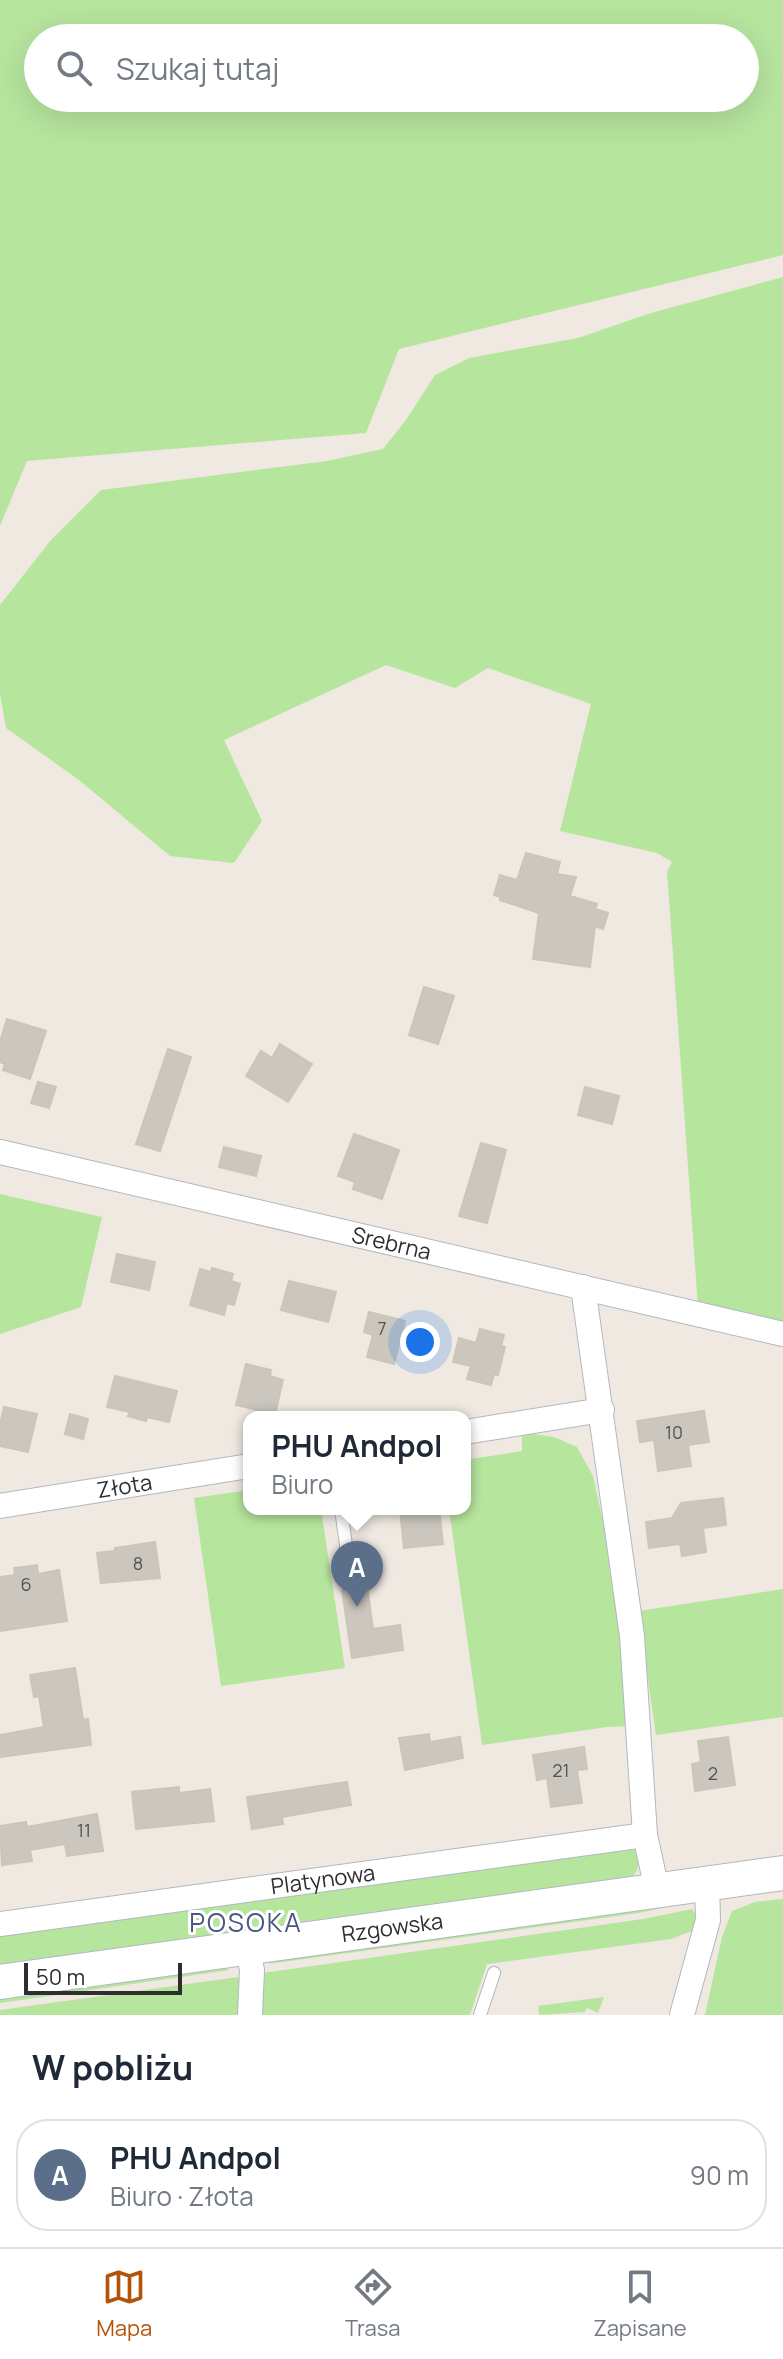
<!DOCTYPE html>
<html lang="pl">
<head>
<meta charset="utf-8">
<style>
	body { margin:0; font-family:Manrope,sans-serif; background:#f6f6f7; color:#1f2937 }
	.scale { position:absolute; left:24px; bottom:20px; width:158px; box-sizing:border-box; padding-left:8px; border:4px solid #2e2e2e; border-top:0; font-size:22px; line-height:28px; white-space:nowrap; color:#2e2e2e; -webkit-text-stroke:6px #fff; paint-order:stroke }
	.you { position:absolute; left:420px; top:1342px; width:28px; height:28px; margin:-20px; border:6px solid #fff; border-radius:50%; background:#1a73e8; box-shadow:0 0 0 12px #1a73e833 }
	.badge { display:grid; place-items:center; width:52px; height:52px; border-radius:50%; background:#b45309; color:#fff; font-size:26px; font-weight:700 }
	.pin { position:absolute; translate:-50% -66px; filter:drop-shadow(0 2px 4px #0008) }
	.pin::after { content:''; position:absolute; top:42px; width:28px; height:24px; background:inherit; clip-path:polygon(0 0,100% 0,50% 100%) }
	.popup { position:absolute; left:243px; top:1411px; width:228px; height:104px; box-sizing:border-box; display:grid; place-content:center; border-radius:16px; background:#fff; filter:drop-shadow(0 2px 6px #0005); font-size:26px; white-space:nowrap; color:#747a83 }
	.popup b { font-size:30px; color:#1f2937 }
	.popup::after { content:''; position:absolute; left:50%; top:100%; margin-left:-16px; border:16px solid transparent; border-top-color:#fff }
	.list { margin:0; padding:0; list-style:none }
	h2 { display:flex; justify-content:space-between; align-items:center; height:104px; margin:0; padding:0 32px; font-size:34px }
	h2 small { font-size:26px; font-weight:400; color:#747a83 }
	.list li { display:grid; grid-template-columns:52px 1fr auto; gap:24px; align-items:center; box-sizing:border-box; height:112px; margin:0 16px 16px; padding:0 16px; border:2px solid #e0e1e3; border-radius:32px }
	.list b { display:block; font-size:30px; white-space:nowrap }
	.list p { margin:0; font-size:26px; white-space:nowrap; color:#747a83 }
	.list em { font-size:26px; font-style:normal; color:#747a83 }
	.icon { flex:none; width:44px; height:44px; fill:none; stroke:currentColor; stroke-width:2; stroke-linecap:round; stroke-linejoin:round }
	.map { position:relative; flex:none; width:783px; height:2015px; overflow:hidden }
	.search { position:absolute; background:#fff; box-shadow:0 8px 32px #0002; left:24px; right:24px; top:24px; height:88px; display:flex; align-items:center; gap:20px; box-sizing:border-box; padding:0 28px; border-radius:44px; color:#747a83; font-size:30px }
	.sheet { height:232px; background:#fff }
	nav { display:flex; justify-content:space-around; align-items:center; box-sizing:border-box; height:112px; border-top:2px solid #e0e1e3; background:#fff; font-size:22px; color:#747a83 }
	nav a { display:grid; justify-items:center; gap:4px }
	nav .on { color:#b45309 }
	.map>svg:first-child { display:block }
	.green { fill:#b6e59e; fill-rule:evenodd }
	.building { fill:#cbc7bf; stroke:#cbc5ba; stroke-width:2 }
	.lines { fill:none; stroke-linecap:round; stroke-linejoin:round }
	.lane-casing { stroke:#b4b7c1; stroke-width:14 }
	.street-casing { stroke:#b4b7c1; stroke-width:26 }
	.secondary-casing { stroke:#b4b7c1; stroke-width:36 }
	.lane { stroke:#fff; stroke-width:12 }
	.street { stroke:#fff; stroke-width:24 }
	.secondary { stroke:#fff; stroke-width:34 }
	.labels { text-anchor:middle; stroke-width:6; stroke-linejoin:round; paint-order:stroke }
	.number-label { font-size:18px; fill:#555452 }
	.street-label { font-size:22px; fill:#2e2e2e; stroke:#fff }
	.quarter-label { font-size:26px; letter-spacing:2px; fill:#4d5680; stroke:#fff }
</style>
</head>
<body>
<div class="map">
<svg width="783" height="2015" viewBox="0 0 783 2015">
	<rect width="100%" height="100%" fill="#efe9e1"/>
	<!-- green -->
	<g class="green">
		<path d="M 0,0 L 783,0 L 783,255 L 399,349 L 366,433 L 27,461 L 0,526 ZM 38,38 L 745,38 L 745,98 L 38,98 Z"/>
		<path d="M 783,277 L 783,1326 L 698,1307 L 667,871 L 672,862 L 657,853 L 560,831 L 591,704 L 488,668 L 455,688 L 386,665 L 224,740 L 262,821 L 234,863 L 170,856 L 79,780 L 6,728 L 0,694 L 0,605 L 51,540 L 101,490 L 327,461 L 383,449 L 406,420 L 435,375 L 469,358 L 578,338 L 651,313 Z"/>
		<path d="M 0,1194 L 102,1217 L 81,1307 L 0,1334 Z"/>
		<path d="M 533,1434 L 554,1437 L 577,1447 L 593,1476 L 609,1549 L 633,1726 L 607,1727 L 482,1745 L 449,1509 L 465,1509 L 465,1460 L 522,1451 L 522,1436 Z"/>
		<path d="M 249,1490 L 249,1509 L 321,1509 L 345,1668 L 221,1686 L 194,1498 Z"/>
		<path d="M 783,1589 L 783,1717 L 656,1735 L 638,1611 Z"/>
		<path d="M 620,1841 L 639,1850 C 641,1865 638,1872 627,1883 L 0,1974 L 0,1932 Z"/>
		<path d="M 783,1899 L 783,2015 L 705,2015 L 722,1937 L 732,1911 L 755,1902 Z"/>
		<path d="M 684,1903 L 639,1913 L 268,1964 L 278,1956 Z"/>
		<path d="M 692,1909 L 697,1917 L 692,1931 L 671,1939 L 487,1964 L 470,2015 L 256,2015 L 263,1973 L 643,1919 Z"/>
		<path d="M 220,1966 L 230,1970 L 0,2003 L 0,1996 Z"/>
		<path d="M 238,1977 L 243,1996 L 237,2015 L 0,2015 L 0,2010 Z"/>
		<path d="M 604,1997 L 598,2013 L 587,2008 L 585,2012 L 539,2015 L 538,2006 Z"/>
	</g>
	<!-- building -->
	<g class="building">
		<path d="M 526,853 L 560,862 L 557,874 L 576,877 L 570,896 L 597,904 L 595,909 L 608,913 L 603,929 L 595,926 L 590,967 L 533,959 L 539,913 L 500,900 L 501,897 L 494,895 L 500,875 L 517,880 Z"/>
		<path d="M 424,987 L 454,996 L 438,1044 L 409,1035 Z"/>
		<path d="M 7,1019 L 46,1031 L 30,1079 L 3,1070 L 5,1064 L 0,1062 L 0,1042 Z"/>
		<path d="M 280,1044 L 312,1064 L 288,1102 L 246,1076 L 261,1051 L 272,1058 Z"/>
		<path d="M 168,1049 L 191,1057 L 160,1151 L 136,1144 Z"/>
		<path d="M 38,1082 L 56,1087 L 49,1108 L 31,1103 Z"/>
		<path d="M 585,1087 L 619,1096 L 612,1124 L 578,1115 Z"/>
		<path d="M 354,1134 L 399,1150 L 382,1199 L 353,1189 L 355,1182 L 338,1176 Z"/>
		<path d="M 481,1143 L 506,1150 L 487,1223 L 459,1216 Z"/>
		<path d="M 224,1147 L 261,1156 L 256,1176 L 219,1167 Z"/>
		<path d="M 117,1254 L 155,1262 L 149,1290 L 111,1282 Z"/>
		<path d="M 212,1268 L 233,1274 L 231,1281 L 240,1284 L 234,1305 L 227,1303 L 224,1315 L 190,1305 L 200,1269 L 211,1272 Z"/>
		<path d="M 289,1281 L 336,1292 L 328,1322 L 281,1310 Z"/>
		<path d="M 369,1312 L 405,1321 L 394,1364 L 367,1357 L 373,1335 L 364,1332 Z"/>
		<path d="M 480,1329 L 504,1335 L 501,1346 L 505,1347 L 498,1375 L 494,1374 L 491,1385 L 467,1379 L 471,1366 L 453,1362 L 459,1338 L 476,1343 Z"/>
		<path d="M 246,1364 L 271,1370 L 270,1376 L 283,1380 L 275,1414 L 236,1405 Z"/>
		<path d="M 115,1376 L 177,1391 L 169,1422 L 147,1417 L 146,1421 L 128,1416 L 130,1412 L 107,1407 Z"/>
		<path d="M 4,1407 L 37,1414 L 28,1452 L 0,1446 L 0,1425 Z"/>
		<path d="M 704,1411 L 709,1442 L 688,1445 L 691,1466 L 658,1471 L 654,1440 L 640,1442 L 637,1421 Z"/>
		<path d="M 70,1414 L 88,1419 L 83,1439 L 65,1434 Z"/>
		<path d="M 723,1498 L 726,1525 L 703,1528 L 706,1552 L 682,1556 L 680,1544 L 649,1548 L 646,1522 L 672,1518 L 681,1503 Z"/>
		<path d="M 400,1509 L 439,1509 L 443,1544 L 404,1548 Z"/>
		<path d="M 155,1542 L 160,1578 L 101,1583 L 97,1553 L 115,1551 L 115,1548 Z"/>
		<path d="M 37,1565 L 38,1574 L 59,1570 L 67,1621 L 0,1631 L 0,1577 L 15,1575 L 14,1568 Z"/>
		<path d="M 367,1586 L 373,1629 L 400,1625 L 403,1650 L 352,1658 L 342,1590 Z"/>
		<path d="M 75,1668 L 83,1720 L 88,1719 L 91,1745 L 0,1757 L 0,1735 L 44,1727 L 39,1696 L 34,1697 L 30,1675 Z"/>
		<path d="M 429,1734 L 430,1742 L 460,1737 L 463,1758 L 405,1770 L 399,1738 Z"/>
		<path d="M 728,1737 L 735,1785 L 695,1791 L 692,1764 L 701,1762 L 698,1741 Z"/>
		<path d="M 584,1747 L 587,1769 L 577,1770 L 582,1803 L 551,1807 L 547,1778 L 537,1780 L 533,1755 Z"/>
		<path d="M 347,1782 L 351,1805 L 282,1817 L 283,1824 L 252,1829 L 247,1797 Z"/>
		<path d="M 179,1787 L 179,1793 L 210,1789 L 214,1821 L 136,1829 L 132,1792 Z"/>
		<path d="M 97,1814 L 103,1851 L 67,1856 L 65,1844 L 30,1850 L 32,1861 L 2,1865 L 0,1826 L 26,1822 L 27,1827 Z"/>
	</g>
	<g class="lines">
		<!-- lane casing -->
		<g class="lane-casing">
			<g id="lane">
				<path d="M 341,1509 L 348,1559"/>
				<path d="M 480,2015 L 494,1973"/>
			</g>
		</g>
		<!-- street casing -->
		<g class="street-casing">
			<g id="street">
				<path id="s1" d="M 0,1152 L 783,1334"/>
				<path d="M 583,1287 L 632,1636 L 645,1835 L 657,1890"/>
				<path d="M 465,1432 L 602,1410"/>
				<path id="s2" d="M 0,1506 L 249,1466"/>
				<path id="s3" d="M 0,1924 L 645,1835"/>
				<path d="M 247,1946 L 252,1970 L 250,2015"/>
				<path d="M 682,2015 L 708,1920 L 707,1884"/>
			</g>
		</g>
		<!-- secondary casing -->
		<g class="secondary-casing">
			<g id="secondary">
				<path id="s4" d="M 0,1982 L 783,1873"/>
			</g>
		</g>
		<!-- lane -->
		<use href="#lane" class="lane"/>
		<!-- street -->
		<use href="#street" class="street"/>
		<!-- secondary -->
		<use href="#secondary" class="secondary"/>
	</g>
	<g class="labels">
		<!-- number labels -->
		<g class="number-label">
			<text x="382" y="1335">7</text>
			<text x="674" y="1439">10</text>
			<text x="138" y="1570">8</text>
			<text x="26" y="1591">6</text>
			<text x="561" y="1777">21</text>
			<text x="713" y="1780">2</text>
			<text x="84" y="1837">11</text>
		</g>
		<!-- street labels -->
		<g class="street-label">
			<text dy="8" stroke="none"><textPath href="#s1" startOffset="402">Srebrna</textPath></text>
			<text dy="8" stroke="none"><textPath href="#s2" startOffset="126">Złota</textPath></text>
			<text dy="8" stroke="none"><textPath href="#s3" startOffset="326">Platynowa</textPath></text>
			<text dy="8" stroke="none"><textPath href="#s4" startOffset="396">Rzgowska</textPath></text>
		</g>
		<!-- quarter labels -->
		<g class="quarter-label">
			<text x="246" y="1932">POSOKA</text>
		</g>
	</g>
</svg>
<div class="scale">50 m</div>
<div class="you"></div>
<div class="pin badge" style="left:357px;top:1607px;background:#5c6f8a">A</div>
<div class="popup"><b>PHU Andpol</b>Biuro</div>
<div class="search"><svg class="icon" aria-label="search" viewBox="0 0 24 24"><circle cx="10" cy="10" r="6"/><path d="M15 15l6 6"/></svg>Szukaj tutaj</div>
</div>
<section class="sheet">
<h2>W pobliżu<small></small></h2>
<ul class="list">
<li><span class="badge" style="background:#5c6f8a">A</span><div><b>PHU Andpol</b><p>Biuro · Złota</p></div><em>90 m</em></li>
</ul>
</section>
<nav>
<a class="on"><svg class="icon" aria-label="map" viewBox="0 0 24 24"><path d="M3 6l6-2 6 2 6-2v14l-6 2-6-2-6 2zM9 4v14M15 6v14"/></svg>Mapa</a>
<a><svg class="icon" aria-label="directions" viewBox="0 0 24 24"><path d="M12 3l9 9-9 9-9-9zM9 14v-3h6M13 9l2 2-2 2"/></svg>Trasa</a>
<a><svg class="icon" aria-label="saved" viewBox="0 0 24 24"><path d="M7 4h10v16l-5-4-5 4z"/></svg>Zapisane</a>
</nav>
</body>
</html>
